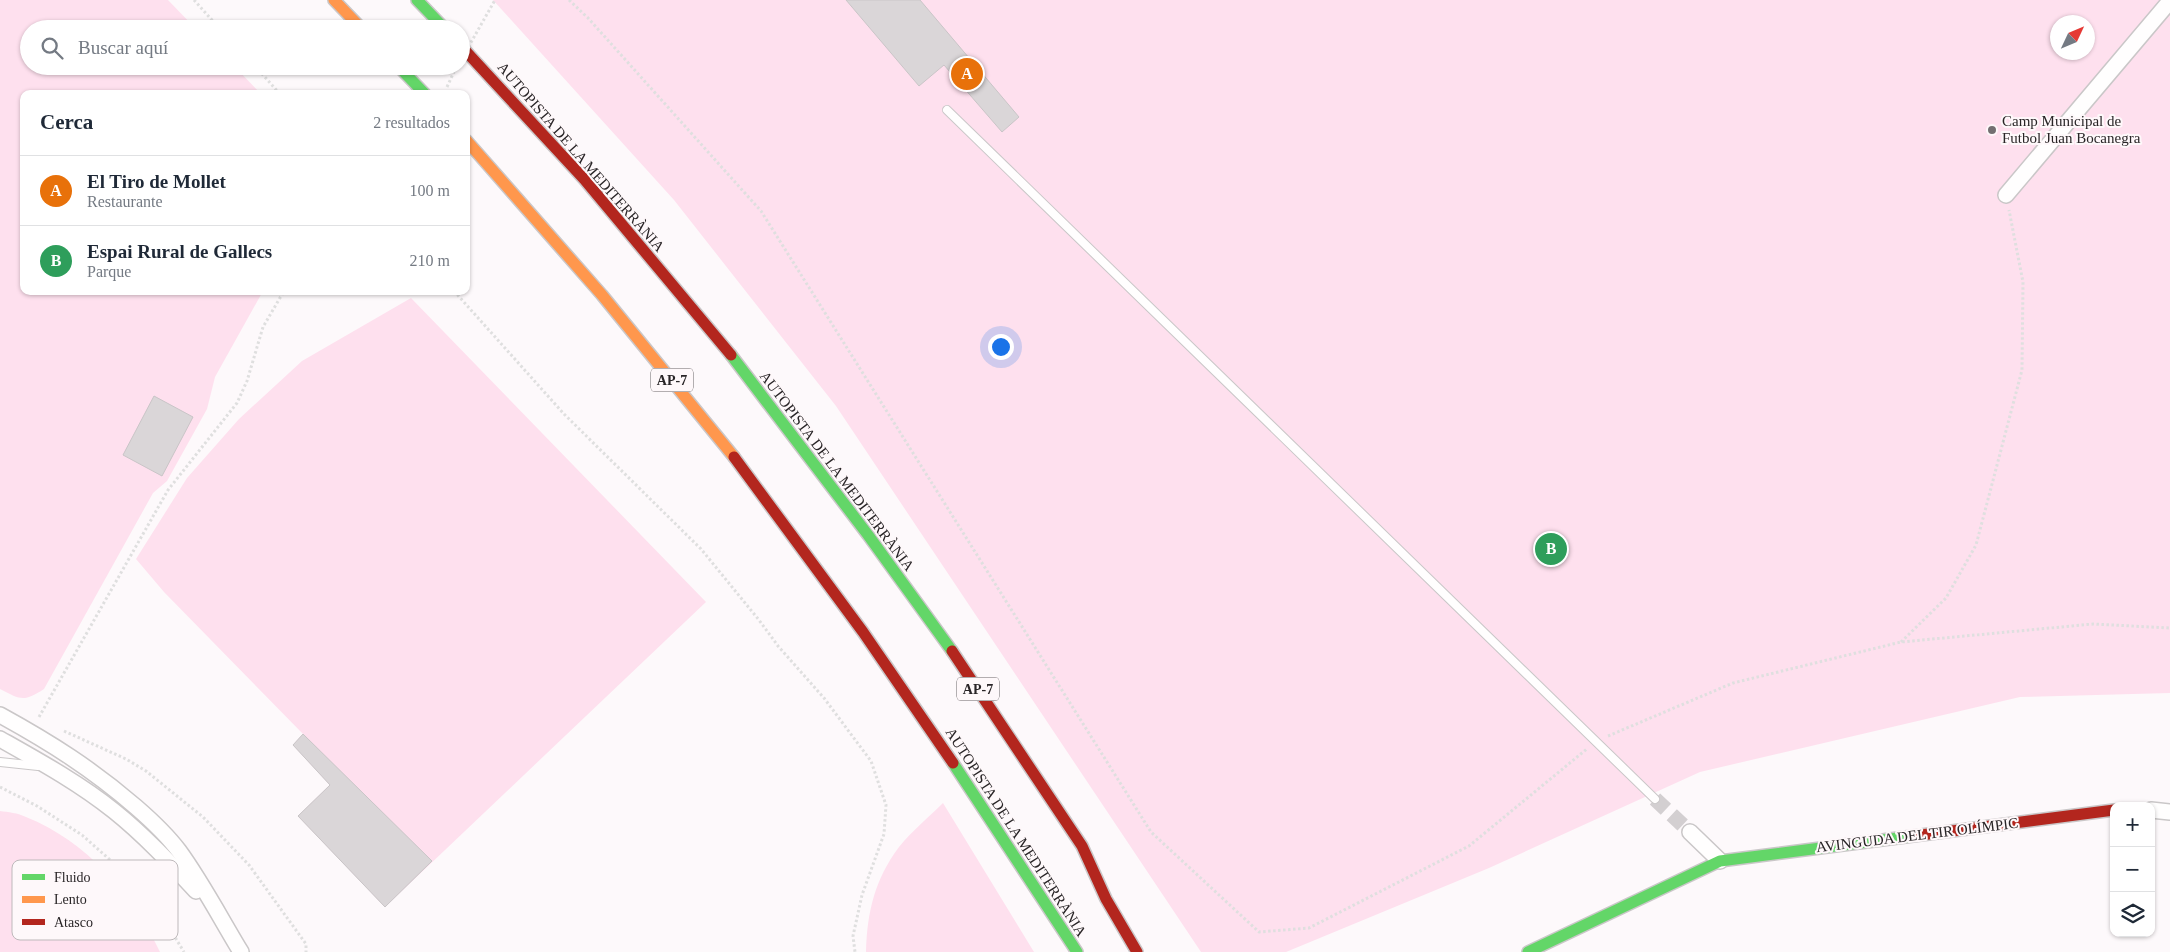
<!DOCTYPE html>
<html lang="es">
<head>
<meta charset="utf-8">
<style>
	body { margin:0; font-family:"Times New Roman",serif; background:#f6f6f7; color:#1f2937 }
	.controls { position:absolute; right:15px; bottom:15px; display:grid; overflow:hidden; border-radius:10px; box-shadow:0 1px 4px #0004 }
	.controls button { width:45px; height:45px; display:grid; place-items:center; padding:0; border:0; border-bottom:1px solid #e0e1e3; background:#fff; color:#1f2937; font:25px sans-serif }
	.compass { position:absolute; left:2050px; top:15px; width:45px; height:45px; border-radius:50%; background:#fff; box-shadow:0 1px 4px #0004; rotate:46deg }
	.you { position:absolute; left:1000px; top:346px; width:18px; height:18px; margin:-12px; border:4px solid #fff; border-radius:50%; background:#1a73e8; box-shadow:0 0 0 8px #1a73e833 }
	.badge { display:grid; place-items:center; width:32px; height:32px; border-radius:50%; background:#111827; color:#fff; font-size:16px; font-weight:700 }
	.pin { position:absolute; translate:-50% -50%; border:2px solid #fff; box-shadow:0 1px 5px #0006 }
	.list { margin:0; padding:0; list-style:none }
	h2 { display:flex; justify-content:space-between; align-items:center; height:65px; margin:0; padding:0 20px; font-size:21px }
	h2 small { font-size:16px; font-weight:400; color:#747a83 }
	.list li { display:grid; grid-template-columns:32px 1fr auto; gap:15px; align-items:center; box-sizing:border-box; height:70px; padding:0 20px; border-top:1px solid #e0e1e3 }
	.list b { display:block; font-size:19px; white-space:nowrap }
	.list p { margin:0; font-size:16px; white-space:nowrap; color:#747a83 }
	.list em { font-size:16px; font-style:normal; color:#747a83 }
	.icon { flex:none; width:28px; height:28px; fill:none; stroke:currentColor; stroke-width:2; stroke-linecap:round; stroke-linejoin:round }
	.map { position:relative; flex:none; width:2170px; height:952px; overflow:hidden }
	.search { position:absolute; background:#fff; box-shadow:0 1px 4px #0004; left:20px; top:20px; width:450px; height:55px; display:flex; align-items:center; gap:12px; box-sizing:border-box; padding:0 18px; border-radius:28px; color:#747a83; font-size:19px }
	.panel { position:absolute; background:#fff; box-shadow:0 1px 4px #0004; left:20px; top:90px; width:450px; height:205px; border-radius:10px }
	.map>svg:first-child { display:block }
	.green { fill:#fee0ee; fill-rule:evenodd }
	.building { fill:#dad6d8; stroke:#c9c5c7 }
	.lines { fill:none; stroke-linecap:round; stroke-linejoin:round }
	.street-tunnel { stroke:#d3cfd1; stroke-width:15; stroke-dasharray:15 8; stroke-linecap:butt }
	.lane-casing { stroke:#cac7c8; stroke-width:10 }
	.street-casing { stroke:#cac7c8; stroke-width:18 }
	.fast-casing { stroke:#cac7c8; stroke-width:14 }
	.slow-casing { stroke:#cac7c8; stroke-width:14 }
	.jam-casing { stroke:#cac7c8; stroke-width:14 }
	.path { stroke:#dfdfdf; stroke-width:3; stroke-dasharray:2.5 2.5; stroke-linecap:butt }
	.lane { stroke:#fffefe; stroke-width:8 }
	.street { stroke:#fffefe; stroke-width:15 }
	.fast { stroke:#63d668; stroke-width:11 }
	.slow { stroke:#ff974d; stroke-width:11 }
	.jam { stroke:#b3261e; stroke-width:11 }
	.path-bridge { stroke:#dfdfdf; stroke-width:3; stroke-dasharray:2.5 2.5; stroke-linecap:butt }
	.poi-dot { fill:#736f71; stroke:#fef8fa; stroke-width:2 }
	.labels { text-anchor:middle; stroke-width:4; stroke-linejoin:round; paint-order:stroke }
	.shield { fill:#fef8fa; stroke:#696466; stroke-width:1 }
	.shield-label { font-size:14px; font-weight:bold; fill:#292527 }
	.poi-label { font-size:15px; fill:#292527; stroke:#fef8fa; text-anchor:start }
	.street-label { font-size:15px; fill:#292527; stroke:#fef8fa }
	.key { fill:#fef8fa; stroke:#beb9bb; stroke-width:1 }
	.key-label { font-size:14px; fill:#292527 }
</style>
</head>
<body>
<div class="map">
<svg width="2170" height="952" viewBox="0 0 2170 952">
	<rect width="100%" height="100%" fill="#fdf9fb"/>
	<!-- green -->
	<g class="green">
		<path d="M 0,0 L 168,0 L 196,29 L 29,29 L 29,66 L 234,66 L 261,94 L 24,94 L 24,291 L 263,291 L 215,377 L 207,409 L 167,481 L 153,493 L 44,689 C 24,702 21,700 0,689 Z"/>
		<path d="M 493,0 L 2170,0 L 2170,693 L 2020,697 L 1700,772 L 1489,868 L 1286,952 L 1201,952 L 836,406 L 674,200 ZM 2058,22 L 2088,22 L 2088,52 L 2058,52 Z"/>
		<path d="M 411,298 L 706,602 L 385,907 L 298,816 L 330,785 L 293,745 L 303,734 L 164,592 L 136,559 L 187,478 L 239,419 L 302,361 Z"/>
		<path d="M 943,803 L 1034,952 L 866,952 C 867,912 875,879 899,847 C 912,831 929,817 943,803 Z"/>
		<path d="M 0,811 C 8,812 18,813 26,817 C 86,841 133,894 160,952 L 0,952 Z"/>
	</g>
	<!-- building -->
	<g class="building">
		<path d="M 846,0 L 920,0 L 1019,117 L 1002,132 L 944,65 L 919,86 Z"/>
		<path d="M 154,396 L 193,417 L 162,476 L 123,455 Z"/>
		<path d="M 303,734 L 432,861 L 385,907 L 298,816 L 330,785 L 293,745 Z"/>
	</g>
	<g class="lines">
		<!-- street-tunnel -->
		<path class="street-tunnel" d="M 1655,799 L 1690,832"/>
		<!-- lane casing -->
		<g class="lane-casing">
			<g id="lane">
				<path d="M 947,110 L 1655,799"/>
				<path d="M 0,762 L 38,766"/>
			</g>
		</g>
		<!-- street casing -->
		<g class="street-casing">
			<g id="street">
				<path d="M 2006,195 L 2170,1"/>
				<path d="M 0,715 C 51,743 92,769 136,807 C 151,820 167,835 179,851 C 201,881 221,919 241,952"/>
				<path d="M 0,739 C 39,761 79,783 114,811 C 144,835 170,863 196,891"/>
				<path d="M 2151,810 L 2170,812"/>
				<path d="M 1690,832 L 1720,861"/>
			</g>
		</g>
		<!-- fast casing -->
		<g class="fast-casing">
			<g id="fast">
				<path d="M 417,0 L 445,29"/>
				<path d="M 398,66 L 425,94"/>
				<path d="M 731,355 L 868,535 L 952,651"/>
				<path d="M 953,763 L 1077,952"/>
				<path d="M 1528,952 L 1720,861 L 1921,835"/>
			</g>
		</g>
		<!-- slow casing -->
		<g class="slow-casing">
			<g id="slow">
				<path d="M 334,0 L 362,29"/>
				<path d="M 466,140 L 602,295 L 734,457"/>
			</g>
		</g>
		<!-- jam casing -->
		<g class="jam-casing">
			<g id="jam">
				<path d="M 461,46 L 584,179 L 731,355"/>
				<path d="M 734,457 L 863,632 L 953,763"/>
				<path d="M 952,651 L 1082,846 L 1106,899 L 1137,952"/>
				<path d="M 1921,835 L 2114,810"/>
			</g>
		</g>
		<!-- path -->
		<g class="path">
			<path d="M 194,0 L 220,29"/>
			<path d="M 569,0 L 588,18 L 761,211 L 1151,832 L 1259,932 L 1309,928 L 1469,846 L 1588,748"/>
			<path d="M 255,66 L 280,94"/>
			<path d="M 447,87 L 454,72"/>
			<path d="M 454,291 L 564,414 L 701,549 L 759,620 L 778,646 L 824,698 L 871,761 L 886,805 L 884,834 L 862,895 L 853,936 L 855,952"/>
			<path d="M 1901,642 L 1946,598 L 1976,545 L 2022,370 L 2023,282 L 2009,210"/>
			<path d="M 39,717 L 168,490 L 237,403 L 247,381 L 263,327 L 284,291"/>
			<path d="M 64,731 L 126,759 L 146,771 L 203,817 L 249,865 L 306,944 L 306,952"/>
			<path d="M 1608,736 L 1733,683 L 1901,642 L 2093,624 L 2170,628"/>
			<path d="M 0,787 L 37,806 L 82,835 L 135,882 L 162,916 L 184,952"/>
		</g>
		<!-- lane -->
		<use href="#lane" class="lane"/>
		<!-- street -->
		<use href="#street" class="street"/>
		<!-- fast -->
		<use href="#fast" class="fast"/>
		<!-- slow -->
		<use href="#slow" class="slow"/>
		<!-- jam -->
		<use href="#jam" class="jam"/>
		<!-- path-bridge -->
		<path class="path-bridge" d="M 461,60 L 495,0"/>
	</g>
	<!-- markers -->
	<circle class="poi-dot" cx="1992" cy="130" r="5"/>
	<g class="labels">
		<!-- shield labels -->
		<g class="shield">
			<rect x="651" y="368.5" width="42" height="23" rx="4"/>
			<rect x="957" y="677.5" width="42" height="23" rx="4"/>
		</g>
		<g class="shield-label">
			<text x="672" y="385">AP-7</text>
			<text x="978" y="694">AP-7</text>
		</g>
		<!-- poi labels -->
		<g class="poi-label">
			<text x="2002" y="126">Camp Municipal de<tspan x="2002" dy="17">Futbol Juan Bocanegra</tspan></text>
		</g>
		<!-- street labels -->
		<g class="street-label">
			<text transform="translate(581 157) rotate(49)" y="5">AUTOPISTA DE LA MEDITERRÀNIA</text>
			<text transform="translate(837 471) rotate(53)" y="5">AUTOPISTA DE LA MEDITERRÀNIA</text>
			<text transform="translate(1016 832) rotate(57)" y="5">AUTOPISTA DE LA MEDITERRÀNIA</text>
			<text transform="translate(1917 835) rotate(-7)" y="5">AVINGUDA DEL TIR OLÍMPIC</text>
		</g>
	</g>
	<!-- legend -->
	<rect x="12" y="860" width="166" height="80" rx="8" class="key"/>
	<rect x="22" y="874" width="23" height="6" fill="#63d668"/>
	<rect x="22" y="896" width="23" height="7" fill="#ff974d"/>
	<rect x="22" y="919" width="23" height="6" fill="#b3261e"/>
	<g class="key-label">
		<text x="54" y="882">Fluido</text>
		<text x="54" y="904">Lento</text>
		<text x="54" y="927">Atasco</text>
	</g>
</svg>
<div class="controls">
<button>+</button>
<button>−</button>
<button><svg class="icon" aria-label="layers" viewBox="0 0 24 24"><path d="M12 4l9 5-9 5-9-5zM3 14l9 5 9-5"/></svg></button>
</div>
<svg class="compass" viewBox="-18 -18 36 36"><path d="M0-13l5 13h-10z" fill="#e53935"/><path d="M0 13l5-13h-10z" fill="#747a83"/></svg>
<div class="you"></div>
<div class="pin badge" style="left:967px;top:74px;background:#e8710a">A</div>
<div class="pin badge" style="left:1551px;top:549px;background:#2e9e5b">B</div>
<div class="search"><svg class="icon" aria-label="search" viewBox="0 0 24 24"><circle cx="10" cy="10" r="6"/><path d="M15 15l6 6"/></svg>Buscar aquí</div>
<section class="panel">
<h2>Cerca<small>2 resultados</small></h2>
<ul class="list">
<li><span class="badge" style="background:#e8710a">A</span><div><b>El Tiro de Mollet</b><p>Restaurante</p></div><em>100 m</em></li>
<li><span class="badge" style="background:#2e9e5b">B</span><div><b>Espai Rural de Gallecs</b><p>Parque</p></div><em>210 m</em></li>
</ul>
</section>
</div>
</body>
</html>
